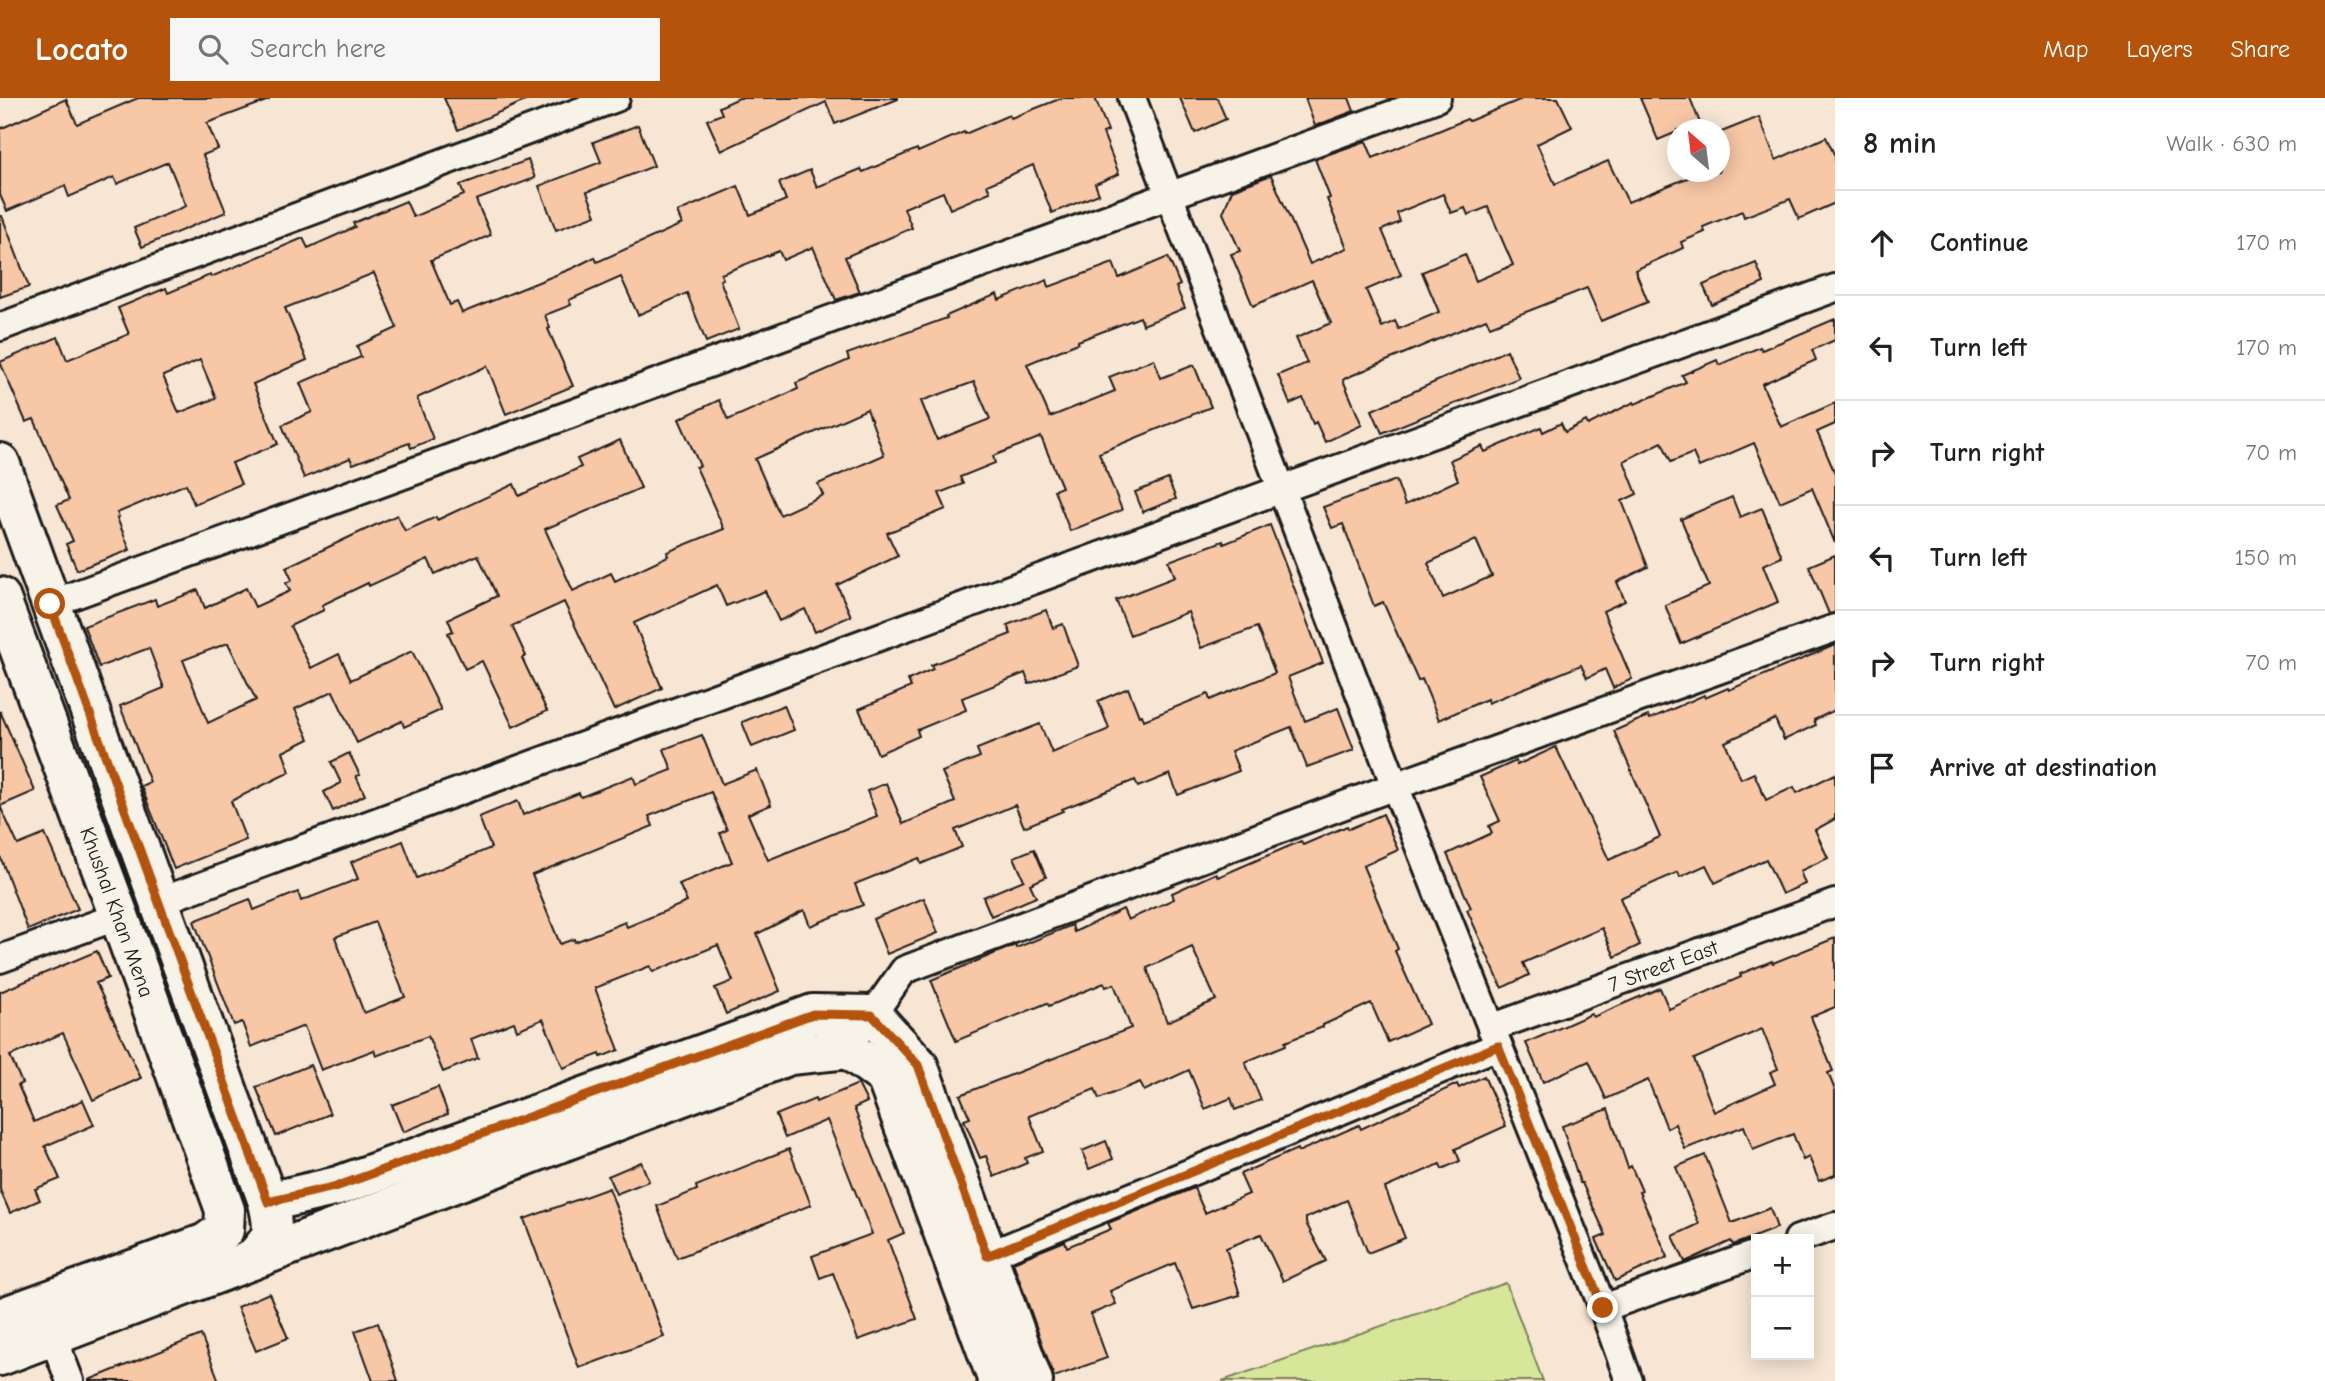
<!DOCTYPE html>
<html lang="en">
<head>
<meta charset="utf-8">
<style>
	body { margin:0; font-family:"Comic Neue",sans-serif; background:#f6f6f6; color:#202124 }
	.controls { position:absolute; right:21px; bottom:21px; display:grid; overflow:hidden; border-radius:0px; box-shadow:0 4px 18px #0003 }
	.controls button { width:63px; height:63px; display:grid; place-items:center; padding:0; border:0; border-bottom:2px solid #e0e0e0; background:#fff; color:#202124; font:35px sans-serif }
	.compass { position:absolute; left:1667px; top:21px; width:63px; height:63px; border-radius:50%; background:#fff; box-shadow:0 4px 18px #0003; rotate:332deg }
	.stop { position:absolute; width:21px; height:21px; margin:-16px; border:5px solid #b45309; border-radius:50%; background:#fff }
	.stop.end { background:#b45309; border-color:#fff; box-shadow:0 2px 7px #0008 }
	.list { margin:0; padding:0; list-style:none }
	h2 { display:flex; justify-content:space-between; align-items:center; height:91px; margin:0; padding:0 28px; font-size:30px }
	h2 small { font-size:23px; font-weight:400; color:#757577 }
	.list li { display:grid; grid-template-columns:46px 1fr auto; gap:21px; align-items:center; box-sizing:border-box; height:105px; padding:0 28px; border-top:2px solid #e0e0e0 }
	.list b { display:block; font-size:26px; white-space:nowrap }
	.list em { font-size:23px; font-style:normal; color:#757577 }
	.icon { flex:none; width:38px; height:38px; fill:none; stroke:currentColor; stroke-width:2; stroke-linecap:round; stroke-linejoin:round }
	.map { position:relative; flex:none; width:1835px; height:1283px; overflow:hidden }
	header { display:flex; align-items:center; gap:42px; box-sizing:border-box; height:98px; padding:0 35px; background:#b45309; color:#fff }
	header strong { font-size:33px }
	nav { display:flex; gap:38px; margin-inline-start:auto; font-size:24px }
	.search { width:490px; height:63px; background:#f6f6f6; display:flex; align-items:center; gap:18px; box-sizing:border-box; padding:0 24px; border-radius:0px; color:#757577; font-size:26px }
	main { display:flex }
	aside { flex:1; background:#fff }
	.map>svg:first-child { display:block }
	.green { fill:#d8e699; stroke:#7a815a; stroke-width:2 }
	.building { fill:#f7c7a6; stroke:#1c1c1c; stroke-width:2; fill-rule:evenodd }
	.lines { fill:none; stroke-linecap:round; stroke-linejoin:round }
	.street-casing { stroke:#1c1c1c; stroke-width:32 }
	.secondary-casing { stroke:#1c1c1c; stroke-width:44 }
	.street { stroke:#f7f3e8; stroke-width:26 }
	.secondary { stroke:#f7f3e8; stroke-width:38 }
	.route { stroke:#b45309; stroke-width:9 }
	.labels { text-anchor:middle; stroke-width:5; stroke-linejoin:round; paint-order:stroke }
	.street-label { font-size:21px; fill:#1c1c1c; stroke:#f7f3e8 }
</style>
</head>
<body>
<header>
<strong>Locato</strong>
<div class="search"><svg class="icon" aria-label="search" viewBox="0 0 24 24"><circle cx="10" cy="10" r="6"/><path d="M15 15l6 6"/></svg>Search here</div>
<nav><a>Map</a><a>Layers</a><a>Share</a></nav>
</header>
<main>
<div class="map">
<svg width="1835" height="1283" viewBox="0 0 1835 1283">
	<rect width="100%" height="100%" fill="#f7e6d4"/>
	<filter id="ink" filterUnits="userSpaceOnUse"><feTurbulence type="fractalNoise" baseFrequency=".0143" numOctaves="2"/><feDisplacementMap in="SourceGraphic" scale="14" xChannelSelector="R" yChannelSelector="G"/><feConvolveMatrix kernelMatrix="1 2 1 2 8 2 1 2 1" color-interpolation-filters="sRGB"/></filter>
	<g filter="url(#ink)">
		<!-- green -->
		<path class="green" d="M 1506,1185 L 1543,1283 L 1222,1283 Z"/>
		<!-- building -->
		<g class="building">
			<path d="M 138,0 L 269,0 L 269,2 L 207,25 L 218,51 L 203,57 L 226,114 L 142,149 L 134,130 L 186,108 L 168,64 L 117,86 L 114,79 L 69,99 L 65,88 L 7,113 L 0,97 L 0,31 L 66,1 L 77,26 Z"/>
			<path d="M 444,0 L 532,0 L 458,32 Z"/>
			<path d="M 739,0 L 898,0 L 898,1 L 835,26 L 826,4 L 721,53 L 707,22 L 722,16 L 719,9 Z"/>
			<path d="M 1062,0 L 1095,0 L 1108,33 L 1103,35 L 1119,76 L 1095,86 L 1099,96 L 1052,115 L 1033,67 L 987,87 L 990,94 L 950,111 L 943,94 L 904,110 L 912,130 L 845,159 L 860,194 L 836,202 L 813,149 L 783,162 L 779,153 L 721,176 L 723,181 L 720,182 L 739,231 L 706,244 L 687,195 L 638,217 L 621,179 L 569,202 L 571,207 L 545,217 L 550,230 L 548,231 L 573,288 L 506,316 L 487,268 L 417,300 L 433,341 L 411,350 L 409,345 L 353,366 L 350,360 L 304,380 L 282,327 L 312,314 L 300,285 L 361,259 L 357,248 L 397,230 L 374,175 L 285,210 L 307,262 L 253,286 L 278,346 L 232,365 L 241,386 L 194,406 L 186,386 L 117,415 L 119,419 L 117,420 L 130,452 L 77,472 L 66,446 L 73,443 L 57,407 L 69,402 L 34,321 L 26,324 L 0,264 L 58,239 L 67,262 L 129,236 L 118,210 L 166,190 L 168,195 L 210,177 L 211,179 L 303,140 L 308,150 L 355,129 L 353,125 L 406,103 L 413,119 L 464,97 L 460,87 L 528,62 L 535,80 L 476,102 L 491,137 L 431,162 L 450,207 L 457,204 L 462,215 L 573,170 L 595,159 L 597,164 L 682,126 L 677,114 L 738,88 L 750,117 L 786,102 L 779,85 L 810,72 L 817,89 L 861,71 L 863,74 L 917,51 L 918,54 L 964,34 L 965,36 L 1009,17 L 1011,20 ZM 200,262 L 216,300 L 179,315 L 163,278 Z"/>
			<path d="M 1180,0 L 1217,0 L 1226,21 L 1195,35 Z"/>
			<path d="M 1305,0 L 1349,0 L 1354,13 L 1315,28 Z"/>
			<path d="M 1524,0 L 1558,0 L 1572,29 L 1537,46 L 1555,86 L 1608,63 L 1628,104 L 1702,74 L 1719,74 L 1719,35 L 1759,19 L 1776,62 L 1826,39 L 1835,58 L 1835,105 L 1799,121 L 1790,101 L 1744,119 L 1742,113 L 1703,129 L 1705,134 L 1681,144 L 1683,150 L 1635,172 L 1648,204 L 1601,223 L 1587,190 L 1490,228 L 1486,221 L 1346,280 L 1343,282 L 1362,327 L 1325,344 L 1316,324 L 1313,326 L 1303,300 L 1290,306 L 1278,277 L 1307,265 L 1296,240 L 1331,225 L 1312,182 L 1253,208 L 1231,156 L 1240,153 L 1223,115 L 1232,92 L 1271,77 L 1310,166 L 1347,150 L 1327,101 L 1330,100 L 1315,61 L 1366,43 L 1373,60 L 1467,21 L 1469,23 ZM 1443,96 L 1451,115 L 1465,110 L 1468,117 L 1488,109 L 1513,167 L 1476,183 L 1465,156 L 1422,174 L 1439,214 L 1399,231 L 1395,223 L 1382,229 L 1366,192 L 1401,177 L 1382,132 L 1400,124 L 1397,115 Z"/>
			<path d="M 1640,0 L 1690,0 L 1700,25 L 1684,32 L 1677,32 L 1677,34 L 1658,42 Z"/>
			<path d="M 638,27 L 654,68 L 587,94 L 596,117 L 556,132 L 539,88 L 601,64 L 593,44 Z"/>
			<path d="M 0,118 L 2,118 L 29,189 L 0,199 Z"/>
			<path d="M 1168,159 L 1180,187 L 1176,189 L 1185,210 L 1143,227 L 1140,219 L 1078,243 L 1078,245 L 1027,266 L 1050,319 L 1115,293 L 1109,279 L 1154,261 L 1161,280 L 1194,267 L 1211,309 L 1099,355 L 1122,412 L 1070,433 L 1054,392 L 1062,389 L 1041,339 L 993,358 L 995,365 L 960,379 L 963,386 L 939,395 L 946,411 L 887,435 L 898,458 L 837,487 L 851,518 L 815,534 L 805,511 L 779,523 L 765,493 L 726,508 L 717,487 L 634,525 L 662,590 L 614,612 L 564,504 L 512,528 L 526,558 L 522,560 L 547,613 L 513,629 L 482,563 L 465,571 L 448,535 L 453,533 L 448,521 L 497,498 L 478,457 L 435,476 L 428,461 L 369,488 L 368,485 L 322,507 L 324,512 L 290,528 L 311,570 L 339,556 L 351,582 L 412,553 L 441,612 L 404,629 L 402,623 L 357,645 L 333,593 L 295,611 L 309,641 L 283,654 L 290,674 L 231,703 L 246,742 L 174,771 L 141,688 L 150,684 L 120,608 L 164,590 L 149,550 L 99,569 L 84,528 L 155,501 L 157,508 L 198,492 L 205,510 L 246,490 L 255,509 L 290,493 L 286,485 L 292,482 L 286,469 L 354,437 L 397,417 L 405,433 L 436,419 L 437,422 L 514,386 L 519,398 L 581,369 L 577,361 L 620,342 L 641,390 L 545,431 L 573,493 L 611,475 L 615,483 L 668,458 L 667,454 L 724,431 L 696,369 L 700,368 L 679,321 L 719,302 L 728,322 L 798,291 L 796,285 L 849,262 L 847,256 L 947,220 L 946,218 L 997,196 L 999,202 L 1047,182 L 1049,189 L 1113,165 L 1119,180 ZM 974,284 L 990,321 L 937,342 L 921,303 ZM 867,311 L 884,357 L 818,386 L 823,397 L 780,417 L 755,361 ZM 228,545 L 256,602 L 208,625 L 183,562 Z"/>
			<path d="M 1756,165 L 1764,185 L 1712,207 L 1703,187 Z"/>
			<path d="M 1835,221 L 1835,242 L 1812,252 L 1816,262 L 1762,286 L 1781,329 L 1835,305 L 1835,326 L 1817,334 L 1835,375 L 1835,445 L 1812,390 L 1780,404 L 1754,345 L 1699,369 L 1693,355 L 1671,364 L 1662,344 L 1624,363 L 1637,396 L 1622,403 L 1648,469 L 1617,484 L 1625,503 L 1603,513 L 1632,581 L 1613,590 L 1605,571 L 1587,580 L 1581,567 L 1488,605 L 1487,601 L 1439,622 L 1422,581 L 1418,583 L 1383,504 L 1374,508 L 1343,426 L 1332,430 L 1323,409 L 1396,382 L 1405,407 L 1458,382 L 1450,362 L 1482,348 L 1485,354 L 1541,329 L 1543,334 L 1561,325 L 1565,334 L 1586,323 L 1588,327 L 1634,304 L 1635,306 L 1686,284 L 1682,277 L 1717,262 L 1719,267 L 1760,249 L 1762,252 ZM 1476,442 L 1492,478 L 1443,500 L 1428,465 Z"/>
			<path d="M 1507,252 L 1519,280 L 1382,335 L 1372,312 Z"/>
			<path d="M 1168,381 L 1176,401 L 1143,414 L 1135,394 Z"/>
			<path d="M 1732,399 L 1740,419 L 1762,410 L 1782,459 L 1763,467 L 1778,504 L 1681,546 L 1665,507 L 1709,488 L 1681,421 Z"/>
			<path d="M 1270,427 L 1323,565 L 1288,579 L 1305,623 L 1338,610 L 1354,652 L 1307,669 L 1291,629 L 1231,653 L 1239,673 L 1178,697 L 1170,676 L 1138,689 L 1135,682 L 1062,711 L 1063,713 L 1024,729 L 1015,707 L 955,732 L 962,749 L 921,766 L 919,760 L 855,786 L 863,807 L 810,828 L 804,812 L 757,836 L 780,893 L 726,916 L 715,890 L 733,883 L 718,847 L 653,874 L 650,868 L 595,890 L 619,952 L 601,959 L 600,956 L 563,970 L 543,921 L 517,932 L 514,924 L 471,941 L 478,960 L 443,974 L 428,938 L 376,958 L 374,952 L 321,972 L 304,928 L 251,949 L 242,924 L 234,927 L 194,823 L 250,801 L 254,812 L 298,794 L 301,803 L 358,781 L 351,764 L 403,743 L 417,780 L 491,750 L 479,719 L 518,703 L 523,717 L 579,695 L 581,699 L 633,678 L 636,686 L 672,672 L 664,651 L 702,637 L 722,686 L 757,672 L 771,707 L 748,716 L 768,762 L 877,718 L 867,693 L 886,685 L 903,726 L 955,704 L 942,674 L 980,659 L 977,651 L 1040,626 L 1052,655 L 1107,632 L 1109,630 L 1098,603 L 1128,590 L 1139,618 L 1142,617 L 1144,622 L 1208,596 L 1210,602 L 1275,575 L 1257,529 L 1201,550 L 1188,514 L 1130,537 L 1116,502 L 1175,479 L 1169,463 L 1223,443 L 1224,446 ZM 711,694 L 727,732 L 720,735 L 732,764 L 679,786 L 687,804 L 627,829 L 625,824 L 575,844 L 574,841 L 560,846 L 532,777 L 653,728 L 649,718 ZM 375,824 L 405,899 L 364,915 L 335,839 Z"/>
			<path d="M 1835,457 L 1835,515 L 1829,516 L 1809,468 Z"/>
			<path d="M 1046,512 L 1053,530 L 1063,526 L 1078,568 L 1029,586 L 1025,575 L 962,600 L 966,612 L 917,632 L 919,638 L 878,656 L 859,611 L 911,589 L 908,582 L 933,571 L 931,567 L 1011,536 L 1007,527 Z"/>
			<path d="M 1835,547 L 1835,612 L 1814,622 L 1816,627 L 1784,642 L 1775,621 L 1725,644 L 1741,681 L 1754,675 L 1766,702 L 1794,689 L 1797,695 L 1835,676 L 1835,721 L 1815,732 L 1828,760 L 1800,773 L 1805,786 L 1782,796 L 1766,761 L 1715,785 L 1706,767 L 1680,779 L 1678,774 L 1620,800 L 1640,847 L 1615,859 L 1602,830 L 1523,865 L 1529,877 L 1502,890 L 1467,812 L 1471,810 L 1447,756 L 1492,735 L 1489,728 L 1500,723 L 1480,679 L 1516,663 L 1517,667 L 1556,649 L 1609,762 L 1660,739 L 1614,633 L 1648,618 L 1650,621 L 1704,597 L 1705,600 L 1728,590 L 1729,592 Z"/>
			<path d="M 784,607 L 794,632 L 752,649 L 742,624 Z"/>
			<path d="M 0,613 L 35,693 L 0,708 L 18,747 L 45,736 L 78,811 L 28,832 L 0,758 Z"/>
			<path d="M 349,655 L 360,677 L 356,678 L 365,697 L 333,713 L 324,694 L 341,685 L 331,664 Z"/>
			<path d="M 1383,716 L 1398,752 L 1363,768 L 1398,851 L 1395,853 L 1428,926 L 1388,944 L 1371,905 L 1323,927 L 1323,929 L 1285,944 L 1286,947 L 1245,964 L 1261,1002 L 1235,1012 L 1231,1000 L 1205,1011 L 1189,972 L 1144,993 L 1140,984 L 1099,1001 L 1095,991 L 1029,1018 L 1043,1053 L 1025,1060 L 1027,1065 L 994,1079 L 986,1058 L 980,1060 L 964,1022 L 970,1020 L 960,997 L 1131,930 L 1114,886 L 1106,889 L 1104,885 L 1049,908 L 1047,905 L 956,943 L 931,882 L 1013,848 L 1015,847 L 1016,850 L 1072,827 L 1074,834 L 1123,811 L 1128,822 L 1174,801 L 1172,795 L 1216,775 L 1218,779 L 1301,743 L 1303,747 L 1347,728 L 1349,731 ZM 1192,849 L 1216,902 L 1167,924 L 1147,870 Z"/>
			<path d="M 1034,751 L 1046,779 L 1030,786 L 1036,799 L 991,818 L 983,799 L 1024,782 L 1014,759 Z"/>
			<path d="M 924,800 L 938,835 L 887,856 L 873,821 Z"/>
			<path d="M 1835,840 L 1835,909 L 1811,919 L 1833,973 L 1828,975 L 1835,992 L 1835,1077 L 1819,1083 L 1809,1059 L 1803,1062 L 1793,1036 L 1753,1052 L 1744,1028 L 1685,1051 L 1675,1026 L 1667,1030 L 1648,982 L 1606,1001 L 1589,963 L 1543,984 L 1526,945 L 1591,916 L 1593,919 L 1660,890 L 1669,911 L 1741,879 L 1740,876 L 1772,863 L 1773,865 ZM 1762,931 L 1778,971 L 1770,974 L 1775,986 L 1714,1014 L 1694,961 Z"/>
			<path d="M 97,853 L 108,880 L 96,885 L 141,980 L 93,1002 L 63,935 L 10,958 L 22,985 L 18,987 L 34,1024 L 83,1002 L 94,1027 L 45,1048 L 60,1081 L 35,1091 L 40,1102 L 10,1115 L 0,1092 L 0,894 Z"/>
			<path d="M 310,967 L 330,1016 L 276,1038 L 256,989 Z"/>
			<path d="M 1484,978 L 1506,1028 L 1455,1051 L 1460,1063 L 1442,1071 L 1440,1066 L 1385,1090 L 1405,1140 L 1368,1155 L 1347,1102 L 1306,1120 L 1306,1125 L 1326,1163 L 1283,1183 L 1261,1136 L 1226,1150 L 1240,1197 L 1193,1211 L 1175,1165 L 1110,1193 L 1116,1206 L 1091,1216 L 1107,1260 L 1054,1279 L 1013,1164 L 1065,1143 L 1067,1149 L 1111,1131 L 1108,1125 L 1194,1090 L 1205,1115 L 1249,1096 L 1240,1076 L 1297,1051 L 1298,1054 L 1359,1027 L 1361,1031 L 1457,986 L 1459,990 Z"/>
			<path d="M 858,986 L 867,1004 L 854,1010 L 904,1135 L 888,1142 L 917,1221 L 858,1242 L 833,1175 L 820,1180 L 812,1158 L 872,1136 L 827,1022 L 785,1040 L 776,1017 L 815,1001 L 816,1004 Z"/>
			<path d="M 438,989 L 448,1016 L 403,1034 L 392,1007 Z"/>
			<path d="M 1608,1011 L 1628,1070 L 1631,1068 L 1642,1093 L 1639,1094 L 1668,1159 L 1615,1183 L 1596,1141 L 1606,1137 L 1582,1085 L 1580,1085 L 1562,1028 Z"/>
			<path d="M 1106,1043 L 1113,1061 L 1089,1071 L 1082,1053 Z"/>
			<path d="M 789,1051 L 811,1107 L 677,1160 L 657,1108 L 697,1092 L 696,1088 Z"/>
			<path d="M 1705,1057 L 1732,1125 L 1770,1110 L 1777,1130 L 1733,1147 L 1731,1143 L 1685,1164 L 1673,1138 L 1699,1126 L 1676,1069 Z"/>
			<path d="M 641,1064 L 649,1083 L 616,1096 L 608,1078 Z"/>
			<path d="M 609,1090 L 664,1239 L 579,1270 L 524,1121 Z"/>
			<path d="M 269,1195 L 288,1240 L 256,1253 L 237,1209 Z"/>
			<path d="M 378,1225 L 398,1283 L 373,1283 L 355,1233 Z"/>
			<path d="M 201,1237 L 219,1283 L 89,1283 L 89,1282 Z"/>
		</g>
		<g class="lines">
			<!-- street casing -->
			<g class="street-casing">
				<g id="street">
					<path d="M 1132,0 L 1395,688 L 1603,1210 L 1629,1283"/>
					<path d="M 0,229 L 616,0"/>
					<path d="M 50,506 L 1437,0"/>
					<path d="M 158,804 L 1282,391 L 1835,190"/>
					<path d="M 0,861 L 119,818"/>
					<path d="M 863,930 L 904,872 L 1395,688 L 1835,530"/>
					<path d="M 1491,930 L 1835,805"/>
					<path d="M 1798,1141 L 1835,1128"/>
					<path d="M 972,1164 L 1498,948"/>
					<path d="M 1603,1210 L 1756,1156"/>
					<path d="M 53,1239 L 70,1283"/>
				</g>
			</g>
			<!-- secondary casing -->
			<g class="secondary-casing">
				<g id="secondary">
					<path d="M 0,365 L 268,1104 C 275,1135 274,1138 252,1162 L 0,1258"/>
					<path d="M 0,499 L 119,818 L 225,1112 L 224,1132 L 206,1145 L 0,1220"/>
					<path d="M 268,1104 L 338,1088 L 813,916 L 872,917 L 918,967 L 1033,1283"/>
					<path d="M 252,1162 L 790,957 L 848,951 L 886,979 L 998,1283"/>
				</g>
			</g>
			<!-- street -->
			<use href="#street" class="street"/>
			<!-- secondary -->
			<use href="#secondary" class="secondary"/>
		</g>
	</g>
	<g class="lines" filter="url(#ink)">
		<!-- route -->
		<path class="route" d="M 50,506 L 268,1104 L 338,1088 L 813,916 L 872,917 L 918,967 L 987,1158 L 1498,948 L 1603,1210"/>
	</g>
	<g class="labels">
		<!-- street labels -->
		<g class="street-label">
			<text transform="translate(117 814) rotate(70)" y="7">Khushal Khan Mena</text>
			<text transform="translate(1663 868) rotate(-20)" y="7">7 Street East</text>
		</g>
	</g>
</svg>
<div class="controls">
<button>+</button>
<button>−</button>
</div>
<svg class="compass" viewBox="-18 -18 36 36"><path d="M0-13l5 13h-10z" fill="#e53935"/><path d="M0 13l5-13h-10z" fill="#757577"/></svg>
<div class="stop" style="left:50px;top:506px"></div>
<div class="stop end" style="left:1603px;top:1210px"></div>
</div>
<aside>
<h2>8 min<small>Walk · 630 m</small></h2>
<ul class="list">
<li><svg class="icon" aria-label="ahead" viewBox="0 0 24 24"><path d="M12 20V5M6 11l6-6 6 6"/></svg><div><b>Continue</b></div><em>170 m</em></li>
<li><svg class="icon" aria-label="left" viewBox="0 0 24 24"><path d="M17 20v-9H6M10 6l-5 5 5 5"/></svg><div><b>Turn left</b></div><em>170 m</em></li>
<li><svg class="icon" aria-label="right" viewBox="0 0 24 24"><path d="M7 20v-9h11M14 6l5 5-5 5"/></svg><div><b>Turn right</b></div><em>70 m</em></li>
<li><svg class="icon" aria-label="left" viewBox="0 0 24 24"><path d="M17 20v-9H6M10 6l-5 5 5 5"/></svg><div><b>Turn left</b></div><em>150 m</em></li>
<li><svg class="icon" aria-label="right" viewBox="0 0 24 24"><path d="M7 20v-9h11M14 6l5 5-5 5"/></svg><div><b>Turn right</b></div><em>70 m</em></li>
<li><svg class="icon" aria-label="arrive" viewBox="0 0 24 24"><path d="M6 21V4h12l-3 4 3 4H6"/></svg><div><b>Arrive at destination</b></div></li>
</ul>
</aside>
</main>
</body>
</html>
